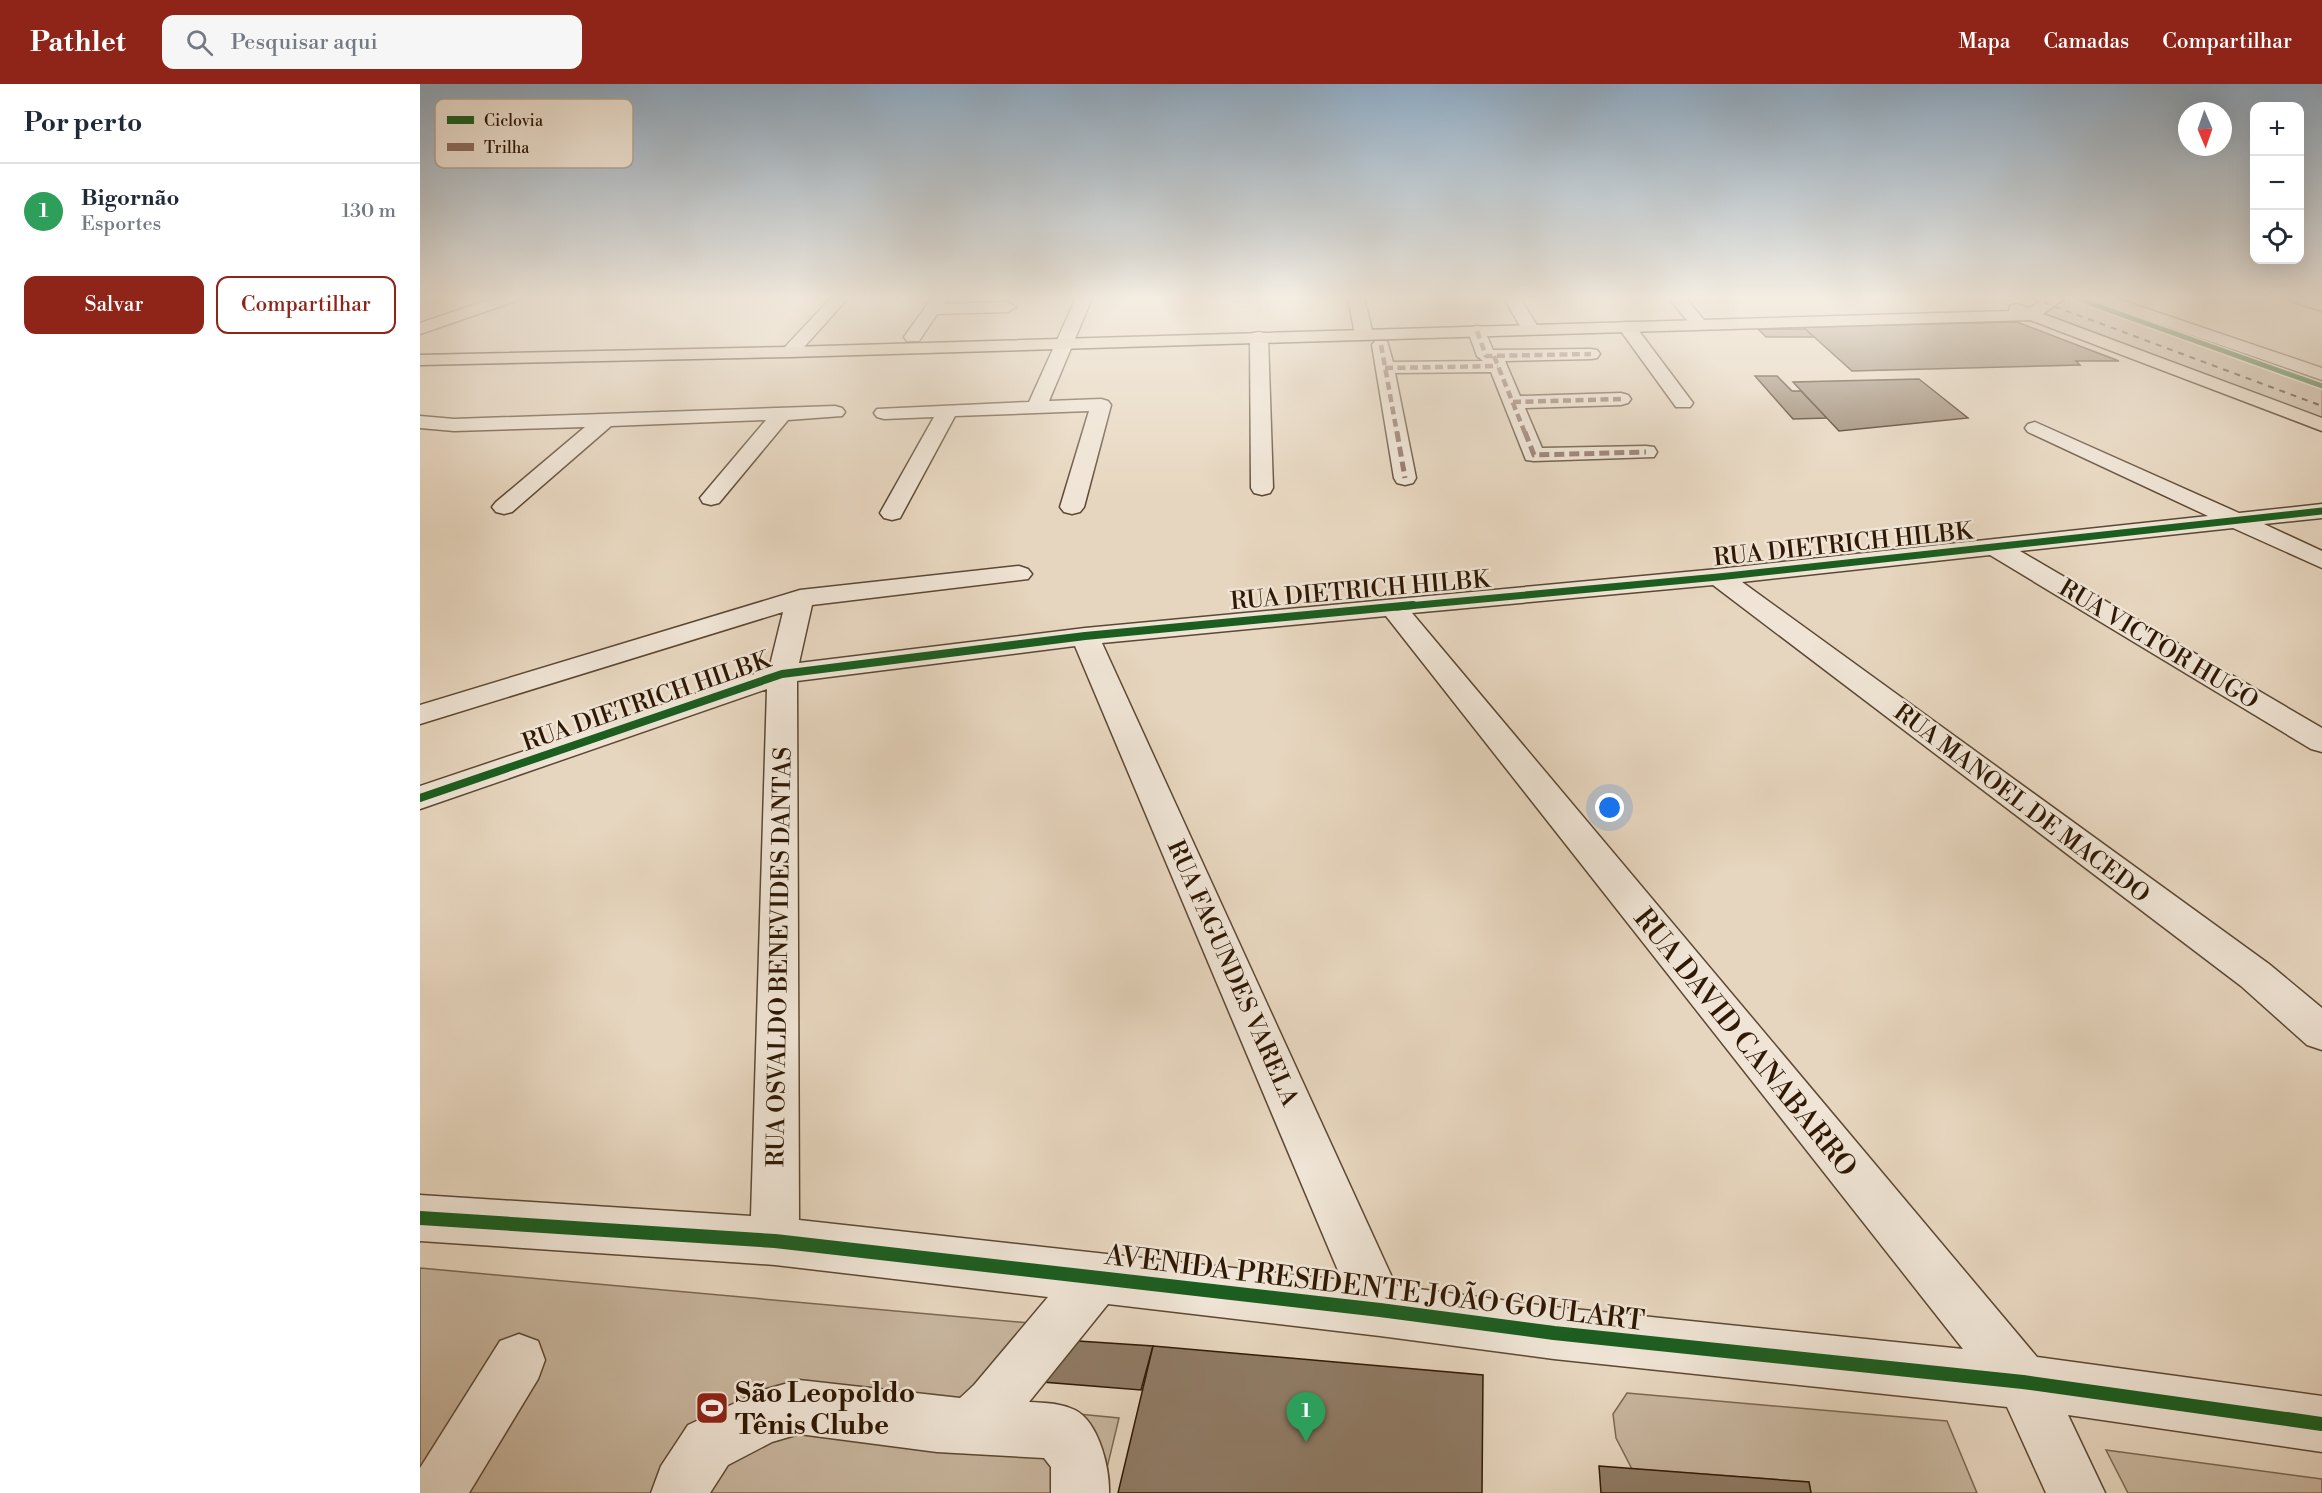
<!DOCTYPE html>
<html lang="pt">
<head>
<meta charset="utf-8">
<style>
	body { margin:0; font-family:"Libre Bodoni",serif; background:#f6f6f7; color:#1f2937 }
	.controls { position:absolute; right:18px; top:18px; display:grid; overflow:hidden; border-radius:12px; box-shadow:0 6px 24px #0002 }
	.controls button { width:54px; height:54px; display:grid; place-items:center; padding:0; border:0; border-bottom:2px solid #e0e1e3; background:#fff; color:#1f2937; font:30px sans-serif }
	.compass { position:absolute; left:1758px; top:18px; width:54px; height:54px; border-radius:50%; background:#fff; box-shadow:0 6px 24px #0002; rotate:178deg }
	.you { position:absolute; left:1190px; top:724px; width:21px; height:21px; margin:-15px; border:4px solid #fff; border-radius:50%; background:#1a73e8; box-shadow:0 0 0 9px #1a73e833 }
	.badge { display:grid; place-items:center; width:39px; height:39px; border-radius:50%; background:#8f2418; color:#fff; font-size:20px; font-weight:700 }
	.pin { position:absolute; translate:-50% -50px; filter:drop-shadow(0 2px 3px #0008) }
	.pin::after { content:''; position:absolute; top:32px; width:21px; height:18px; background:inherit; clip-path:polygon(0 0,100% 0,50% 100%) }
	.list { margin:0; padding:0; list-style:none }
	h2 { display:flex; justify-content:space-between; align-items:center; height:78px; margin:0; padding:0 24px; font-size:26px }
	h2 small { font-size:20px; font-weight:400; color:#747a83 }
	.list li { display:grid; grid-template-columns:39px 1fr auto; gap:18px; align-items:center; box-sizing:border-box; height:96px; padding:0 24px; border-top:2px solid #e0e1e3 }
	.list b { display:block; font-size:22px; white-space:nowrap }
	.list p { margin:0; font-size:20px; white-space:nowrap; color:#747a83 }
	.list em { font-size:20px; font-style:normal; color:#747a83 }
	.actions { display:flex; gap:12px; padding:18px 24px }
	.actions a { flex:1; padding:14px 0; border:2px solid #8f2418; border-radius:12px; text-align:center; font-size:21px; color:#8f2418 }
	.actions .main { background:#8f2418; color:#fff }
	.icon { flex:none; width:33px; height:33px; fill:none; stroke:currentColor; stroke-width:2; stroke-linecap:round; stroke-linejoin:round }
	.map { position:relative; flex:none; width:1902px; height:1409px; overflow:hidden }
	header { display:flex; align-items:center; gap:36px; box-sizing:border-box; height:84px; padding:0 30px; background:#8f2418; color:#fff }
	header strong { font-size:28px }
	nav { display:flex; gap:33px; margin-inline-start:auto; font-size:21px }
	.search { width:420px; height:54px; background:#f6f6f7; display:flex; align-items:center; gap:15px; box-sizing:border-box; padding:0 21px; border-radius:12px; color:#747a83; font-size:22px }
	main { display:flex }
	aside { flex:1; background:#fff }
	.map>svg:first-child { display:block }
	.green { fill:#c8b69f; stroke:#7c6752; stroke-width:1.5 }
	.building { fill:#8f7b65; stroke:#2f1804; stroke-width:1.5 }
	.lines { fill:none; stroke-linecap:round; stroke-linejoin:round }
	.minor-casing { stroke:#5d4833; stroke-width:3 }
	.major-casing { stroke:#2f1804; stroke-width:3 }
	.minor { fill:#efe4d5; fill-rule:evenodd }
	.major { fill:#e7d6bf; fill-rule:evenodd }
	.rail { stroke:#2f1804; stroke-width:2; stroke-dasharray:6 6; stroke-linecap:butt }
	.quiet-far1 { stroke:#8d6e63; stroke-width:4.5; stroke-dasharray:8 4.5; stroke-linecap:butt }
	.quiet { stroke:#8d6e63; stroke-width:5; stroke-dasharray:10 5; stroke-linecap:butt }
	.cycleway-far3-casing { stroke:#efe4d5; stroke-width:8 }
	.cycleway-far2-casing { stroke:#efe4d5; stroke-width:10 }
	.cycleway-far1-casing { stroke:#efe4d5; stroke-width:12 }
	.cycleway-casing { stroke:#efe4d5; stroke-width:17 }
	.cycleway-far3 { stroke:#1b5e20; stroke-width:5 }
	.cycleway-far2 { stroke:#1b5e20; stroke-width:7 }
	.cycleway-far1 { stroke:#1b5e20; stroke-width:8 }
	.cycleway { stroke:#1b5e20; stroke-width:14 }
	.labels { text-anchor:middle; stroke-width:5; stroke-linejoin:round; paint-order:stroke }
	.street-label { font-size:24px; fill:#2f1804; stroke:#efe4d5 }
	.near-street-label { font-size:28px; fill:#2f1804; stroke:#efe4d5 }
	.near-poi-label { font-size:28px; font-weight:bold; fill:#2f1804; stroke:#efe4d5; text-anchor:start }
	.key { fill:#efe4d5; stroke:#b5a796; stroke-width:1.5 }
	.key-label { font-size:16px; fill:#2f1804 }
</style>
</head>
<body>
<header>
<strong>Pathlet</strong>
<div class="search"><svg class="icon" aria-label="search" viewBox="0 0 24 24"><circle cx="10" cy="10" r="6"/><path d="M15 15l6 6"/></svg>Pesquisar aqui</div>
<nav><a>Mapa</a><a>Camadas</a><a>Compartilhar</a></nav>
</header>
<main>
<aside>
<h2>Por perto<small></small></h2>
<ul class="list">
<li><span class="badge" style="background:#2e9e5b">1</span><div><b>Bigornão</b><p>Esportes</p></div><em>130 m</em></li>
</ul>
<div class="actions"><a class="main">Salvar</a><a>Compartilhar</a></div>
</aside>
<div class="map">
<svg width="1902" height="1409" viewBox="0 0 1902 1409">
	<rect width="100%" height="100%" fill="#e7d6bf"/>
	<filter id="stains"><feTurbulence type="fractalNoise" baseFrequency=".00333" numOctaves="4"/><feColorMatrix values="0 0 0 0 .2 0 0 0 0 .09 0 0 0 0 .02 0 0 0 .5 -.17"/></filter>
	<radialGradient id="worn" r=".72"><stop offset=".6" stop-color="#630" stop-opacity="0"/><stop offset="1" stop-color="#630" stop-opacity=".3"/></radialGradient>
	<!-- green -->
	<g class="green">
		<path d="M 1646,214 L 1663,214 L 1902,295 L 1902,334 L 1622,229 Z"/>
		<path d="M 0,1184 L 609,1239 L 585,1323 L 699,1334 L 681,1409 L 0,1409 Z"/>
		<path d="M 1207,1309 L 1527,1337 L 1557,1409 L 1391,1409 L 1389,1398 L 1212,1385 L 1196,1354 L 1193,1330 Z"/>
		<path d="M 1686,1366 L 1902,1395 L 1902,1409 L 1708,1409 Z"/>
	</g>
	<!-- building -->
	<g class="building">
		<path d="M 1597,238 L 1699,277 L 1656,277 L 1660,281 L 1432,287 L 1383,243 Z"/>
		<path d="M 1338,245 L 1385,245 L 1394,253 L 1346,253 Z"/>
		<path d="M 1335,292 L 1357,292 L 1372,307 L 1381,307 L 1407,334 L 1373,335 Z"/>
		<path d="M 1499,295 L 1548,334 L 1419,347 L 1373,298 Z"/>
		<path d="M 628,1255 L 733,1262 L 721,1306 L 610,1297 Z"/>
		<path d="M 733,1262 L 1063,1291 L 1062,1409 L 698,1409 Z"/>
		<path d="M 1179,1382 L 1389,1398 L 1391,1409 L 1181,1409 Z"/>
	</g>
	<g class="lines">
		<!-- minor casing -->
		<g class="minor-casing">
			<g id="minor">
				<path d="M 74,214 L 98,214 L 96,217 L 0,250 L 0,239 Z"/>
				<path d="M 411,214 L 428,214 L 376,272 L 364,272 L 361,268 L 364,264 Z"/>
				<path d="M 512,214 L 528,214 L 524,220 L 588,218 L 596,223 L 588,228 L 517,230 L 499,257 L 487,257 L 484,253 Z"/>
				<path d="M 656,214 L 672,214 L 629,317 L 681,315 L 688,317 L 691,321 L 664,423 L 660,428 L 652,430 L 644,428 L 640,423 L 669,327 L 535,332 L 480,434 L 472,436 L 464,434 L 460,429 L 514,333 L 464,335 L 457,333 L 454,329 L 457,325 L 609,318 Z"/>
				<path d="M 928,214 L 944,214 L 953,250 L 950,254 L 938,254 L 935,250 Z"/>
				<path d="M 1084,214 L 1100,214 L 1119,245 L 1116,249 L 1104,249 Z"/>
				<path d="M 1249,214 L 1266,214 L 1288,241 L 1286,245 L 1274,245 Z"/>
				<path d="M 1671,214 L 1695,214 L 1902,284 L 1902,296 L 1673,217 Z"/>
				<path d="M 1869,214 L 1894,214 L 1902,217 L 1902,227 L 1871,217 Z"/>
				<path d="M 1207,238 L 1213,239 L 1273,319 L 1270,323 L 1256,323 L 1198,243 L 1201,239 Z"/>
				<path d="M 1057,242 L 1063,243 L 1073,266 L 1171,265 L 1177,266 L 1180,270 L 1177,274 L 1171,275 L 1085,277 L 1100,312 L 1201,309 L 1208,311 L 1211,315 L 1208,319 L 1201,321 L 1105,324 L 1122,364 L 1226,362 L 1234,363 L 1237,368 L 1234,373 L 1114,377 L 1106,376 L 1071,288 L 975,289 L 996,394 L 993,399 L 985,401 L 977,399 L 974,394 L 952,261 L 955,257 L 967,257 L 973,278 L 1063,277 L 1057,272 L 1048,247 L 1051,243 Z"/>
				<path d="M 839,248 L 845,249 L 848,253 L 853,404 L 850,409 L 842,411 L 834,409 L 831,404 L 830,253 L 833,249 Z"/>
				<path d="M 415,322 L 422,324 L 425,328 L 422,332 L 368,336 L 299,419 L 291,421 L 283,419 L 280,414 L 346,336 L 191,342 L 92,428 L 84,430 L 76,428 L 72,423 L 76,418 L 165,343 L 34,347 L 0,344 L 0,332 L 34,335 Z"/>
				<path d="M 1615,338 L 1819,429 L 1902,420 L 1902,434 L 1844,440 L 1902,467 L 1902,484 L 1813,444 L 1600,467 L 1902,644 L 1902,668 L 1891,665 L 1570,471 L 1322,498 L 1849,880 L 1902,924 L 1902,966 L 1887,961 L 1821,902 L 1293,501 L 992,529 L 1617,1273 L 1902,1312 L 1902,1368 L 1648,1331 L 1685,1409 L 1626,1409 L 1587,1323 L 1134,1275 L 960,1252 L 688,1220 L 609,1318 C 626,1319 640,1319 655,1326 C 679,1338 690,1385 689,1409 L 631,1409 L 631,1383 L 624,1374 L 517,1368 L 379,1350 L 352,1358 L 308,1381 L 290,1409 L 231,1409 L 241,1382 L 268,1341 L 343,1306 L 379,1296 L 540,1314 L 554,1301 L 628,1213 L 355,1181 L 0,1157 L 0,1111 L 331,1132 L 347,605 L 0,725 L 0,702 L 349,585 L 363,528 L 0,640 L 0,621 L 380,506 L 599,482 L 608,485 L 612,490 L 608,495 L 392,521 L 379,579 L 665,544 L 1298,485 L 1788,432 L 1608,348 L 1605,344 L 1608,340 ZM 966,532 L 1543,1265 L 1134,1223 L 976,1202 L 682,559 ZM 655,562 L 922,1196 L 379,1136 L 377,597 Z"/>
				<path d="M 99,1250 L 118,1257 L 125,1276 L 118,1295 L 49,1409 L 0,1409 L 0,1384 L 80,1257 Z"/>
			</g>
		</g>
		<!-- major casing -->
		<g class="major-casing">
			<path id="major" d="M 1626,214 L 1645,214 L 1623,230 L 1902,334 L 1902,347 L 1610,236 L 370,273 L 0,281 L 0,271 L 370,263 L 1589,227 L 1590,222 L 1596,220 L 1609,224 Z"/>
		</g>
		<!-- minor -->
		<use href="#minor" class="minor"/>
		<!-- major -->
		<use href="#major" class="major"/>
		<!-- rail -->
		<path class="rail" d="M 1612,214 L 1902,322"/>
		<!-- quiet-far1 -->
		<g class="quiet-far1">
			<path d="M 1057,247 L 1066,272 L 1171,270"/>
			<path d="M 961,261 L 977,349"/>
			<path d="M 1074,272 L 1105,349"/>
			<path d="M 965,284 L 1078,282"/>
			<path d="M 1093,318 L 1201,315"/>
		</g>
		<!-- quiet -->
		<g class="quiet">
			<path d="M 977,348 L 985,394"/>
			<path d="M 1105,348 L 1114,371 L 1226,368"/>
		</g>
		<!-- cycleway-far3 casing -->
		<g class="cycleway-far3-casing">
			<path id="cycleway-far3" d="M 1655,214 L 1902,302"/>
		</g>
		<!-- cycleway-far2 casing -->
		<g class="cycleway-far2-casing">
			<path id="cycleway-far2" d="M 977,523 L 1298,493 L 1902,427"/>
		</g>
		<!-- cycleway-far1 casing -->
		<g class="cycleway-far1-casing">
			<path id="cycleway-far1" d="M 0,714 L 362,590 L 665,552 L 993,521"/>
		</g>
		<!-- cycleway casing -->
		<g class="cycleway-casing">
			<path id="cycleway" d="M 0,1134 L 355,1157 L 960,1226 L 1134,1249 L 1603,1298 L 1902,1340"/>
		</g>
		<!-- cycleway-far3 -->
		<use href="#cycleway-far3" class="cycleway-far3"/>
		<!-- cycleway-far2 -->
		<use href="#cycleway-far2" class="cycleway-far2"/>
		<!-- cycleway-far1 -->
		<use href="#cycleway-far1" class="cycleway-far1"/>
		<!-- cycleway -->
		<use href="#cycleway" class="cycleway"/>
	</g>
	<!-- sky -->
	<linearGradient id="sky" x2="0" y2="1"><stop stop-color="#8ea8be"/><stop offset="0.52" stop-color="#f4ede2"/><stop offset="1" stop-color="#f4ede2" stop-opacity="0"/></linearGradient>
	<rect width="1902" height="411" fill="url(#sky)"/>
	<!-- icons -->
	<defs>
		<g id="stadium-square" transform="scale(1.725)"><rect x="-9" y="-9" width="18" height="18" rx="4" fill="#8f2418" stroke="#efe4d5"/><path d="M0-5a6.5 5 0 1 0 0 10a6.5 5 0 1 0 0-10ZM-3.5-1.8h7v3.6h-7Z" fill="#fff"/></g>
	</defs>
	<g fill-rule="evenodd">
		<use href="#stadium-square" x="292" y="1324"/>
	</g>
	<g class="labels">
		<!-- street labels -->
		<g class="street-label">
			<text transform="translate(1423 460) rotate(-6)" y="8">RUA DIETRICH HILBK</text>
			<text transform="translate(940 506) rotate(-5)" y="8">RUA DIETRICH HILBK</text>
			<text transform="translate(1739 560) rotate(31)" y="8">RUA VICTOR HUGO</text>
			<text transform="translate(226 617) rotate(-19)" y="8">RUA DIETRICH HILBK</text>
			<text transform="translate(1602 719) rotate(37)" y="8">RUA MANOEL DE MACEDO</text>
			<text transform="translate(359 873) rotate(-89)" y="8">RUA OSVALDO BENEVIDES DANTAS</text>
			<text transform="translate(813 889) rotate(66)" y="8">RUA FAGUNDES VARELA</text>
		</g>
		<!-- near-street labels -->
		<g class="near-street-label">
			<text transform="translate(1326 958) rotate(51)" y="10">RUA DAVID CANABARRO</text>
			<text transform="translate(955 1203) rotate(7)" y="10">AVENIDA PRESIDENTE JOÃO GOULART</text>
		</g>
		<!-- near-poi labels -->
		<g class="near-poi-label">
			<text x="315" y="1318">São Leopoldo<tspan x="315" dy="32">Tênis Clube</tspan></text>
		</g>
	</g>
	<!-- legend -->
	<rect x="15" y="15" width="198" height="69" rx="9" class="key"/>
	<rect x="27" y="32" width="27" height="8" fill="#1b5e20"/>
	<rect x="27" y="59" width="27" height="8" fill="#8d6e63"/>
	<g class="key-label">
		<text x="64" y="42">Ciclovia</text>
		<text x="64" y="69">Trilha</text>
	</g>
	<rect width="100%" height="100%" filter="url(#stains)"/>
	<rect width="100%" height="100%" fill="url(#worn)"/>
</svg>
<div class="controls">
<button>+</button>
<button>−</button>
<button><svg class="icon" aria-label="locate" viewBox="0 0 24 24"><circle cx="12" cy="12" r="6"/><path d="M12 2v4M12 18v4M2 12h4M18 12h4"/></svg></button>
</div>
<svg class="compass" viewBox="-18 -18 36 36"><path d="M0-13l5 13h-10z" fill="#e53935"/><path d="M0 13l5-13h-10z" fill="#747a83"/></svg>
<div class="you"></div>
<div class="pin badge" style="left:886px;top:1358px;background:#2e9e5b">1</div>
</div>
</main>
</body>
</html>
